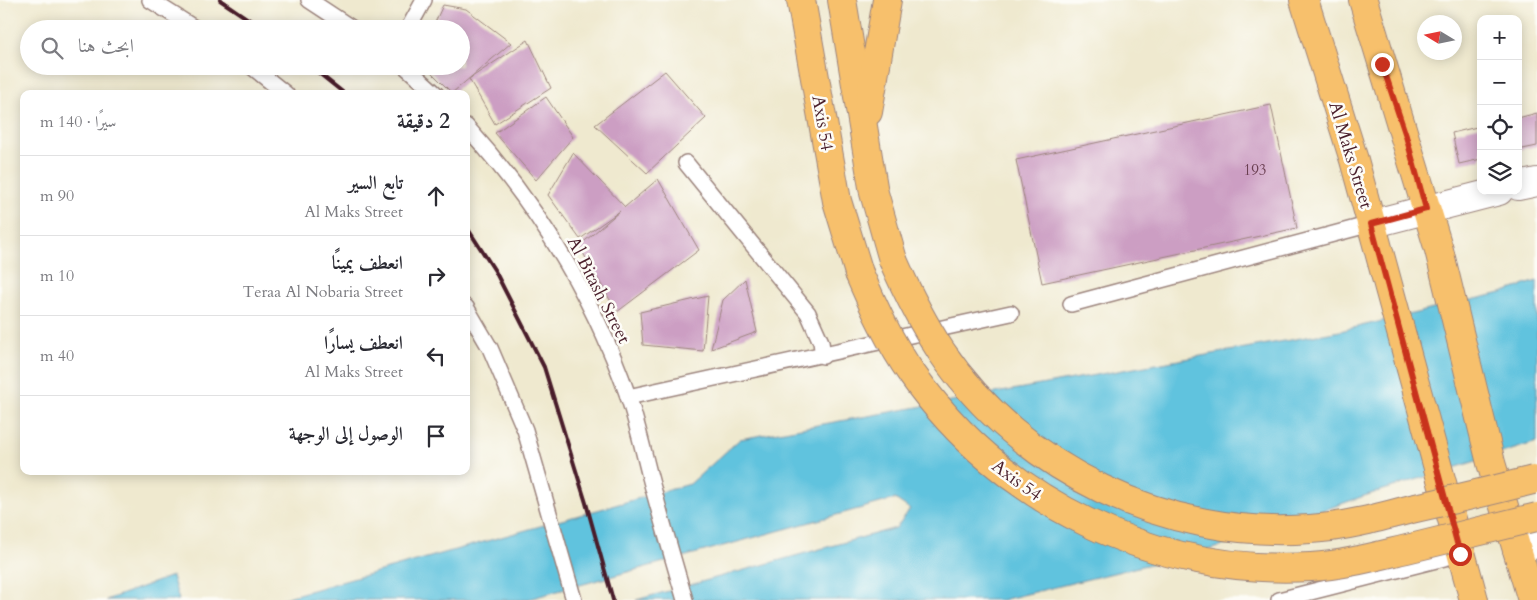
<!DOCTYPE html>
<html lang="ar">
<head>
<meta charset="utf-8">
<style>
	body { margin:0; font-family:Cardo,Amiri,serif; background:#f2f2f3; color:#2b2b33; direction:rtl }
	.controls { position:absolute; right:15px; top:15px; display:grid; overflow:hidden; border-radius:10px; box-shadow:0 2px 12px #0003 }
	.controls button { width:45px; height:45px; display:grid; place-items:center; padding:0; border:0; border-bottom:1px solid #e1e1e2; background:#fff; color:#2b2b33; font:25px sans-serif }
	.compass { position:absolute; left:1417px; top:15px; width:45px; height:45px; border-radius:50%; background:#fff; box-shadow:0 2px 12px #0003; rotate:280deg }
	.stop { position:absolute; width:15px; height:15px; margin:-11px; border:4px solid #c8321e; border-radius:50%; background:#fff }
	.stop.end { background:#c8321e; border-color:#fff; box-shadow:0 1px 5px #0008 }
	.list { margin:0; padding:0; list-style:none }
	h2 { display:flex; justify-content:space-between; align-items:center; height:65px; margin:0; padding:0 20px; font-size:21px }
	h2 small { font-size:16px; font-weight:400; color:#7c7c81 }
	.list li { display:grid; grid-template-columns:32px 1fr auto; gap:15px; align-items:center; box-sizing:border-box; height:80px; padding:0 20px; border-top:1px solid #e1e1e2 }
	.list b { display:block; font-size:19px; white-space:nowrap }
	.list p { margin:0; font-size:16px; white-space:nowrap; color:#7c7c81 }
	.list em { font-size:16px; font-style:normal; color:#7c7c81 }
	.icon { flex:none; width:28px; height:28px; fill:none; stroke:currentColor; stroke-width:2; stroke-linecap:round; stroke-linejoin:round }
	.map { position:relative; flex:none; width:1537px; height:600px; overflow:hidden; direction:ltr }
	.search { position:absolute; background:#fff; box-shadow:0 2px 12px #0003; left:20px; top:20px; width:450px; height:55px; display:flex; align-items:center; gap:12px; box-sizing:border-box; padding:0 18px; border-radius:28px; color:#7c7c81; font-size:19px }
	.panel { position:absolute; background:#fff; box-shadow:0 2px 12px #0003; left:20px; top:90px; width:450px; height:385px; border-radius:10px; direction:rtl }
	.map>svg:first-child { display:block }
	.water { fill:#60c3de; stroke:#557184 }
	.building { fill:#cc9ec3 }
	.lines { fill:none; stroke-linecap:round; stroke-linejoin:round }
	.service-casing { stroke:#9c847d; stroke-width:18 }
	.minor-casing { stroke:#9c847d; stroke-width:30 }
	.primary-casing { stroke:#9c847d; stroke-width:30 }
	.motorway-casing { stroke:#9c847d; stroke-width:30 }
	.service { stroke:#fff; stroke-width:15 }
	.minor { stroke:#fff; stroke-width:28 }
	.primary { stroke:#f7c06c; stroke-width:28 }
	.motorway { stroke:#f7c06c; stroke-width:28 }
	.rail { stroke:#4a1f2b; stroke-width:4 }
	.motorway-bridge-casing { stroke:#9c847d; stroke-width:30; stroke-linecap:butt }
	.motorway-bridge { stroke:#f7c06c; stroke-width:28 }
	.route { stroke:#c8321e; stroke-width:6 }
	.labels { text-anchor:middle; stroke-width:5; stroke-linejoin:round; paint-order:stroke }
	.number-label { font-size:15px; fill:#6a3f51 }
	.street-label { font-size:18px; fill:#4a1f2b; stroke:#fdfcf7 }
</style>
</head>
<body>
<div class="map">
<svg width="1537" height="600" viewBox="0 0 1537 600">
	<rect width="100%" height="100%" fill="#fdfcf7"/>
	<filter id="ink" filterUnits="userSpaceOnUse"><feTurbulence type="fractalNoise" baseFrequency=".02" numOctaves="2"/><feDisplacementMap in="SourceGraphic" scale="10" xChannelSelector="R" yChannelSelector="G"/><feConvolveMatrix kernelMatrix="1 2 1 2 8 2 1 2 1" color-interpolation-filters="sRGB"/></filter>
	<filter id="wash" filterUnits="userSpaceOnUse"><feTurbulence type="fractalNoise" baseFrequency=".0096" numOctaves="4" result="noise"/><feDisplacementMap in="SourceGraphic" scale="20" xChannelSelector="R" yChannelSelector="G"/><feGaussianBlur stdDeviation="1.12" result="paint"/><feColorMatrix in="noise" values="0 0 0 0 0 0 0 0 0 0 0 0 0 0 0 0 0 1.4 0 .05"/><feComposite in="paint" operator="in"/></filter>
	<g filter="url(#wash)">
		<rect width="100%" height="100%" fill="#efe9cf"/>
		<!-- water -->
		<g class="water">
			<path d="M 1537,281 L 1537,442 L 1364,496 L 1216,548 L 1002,600 L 636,600 L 896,528 L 910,509 L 895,499 L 525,600 L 277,600 L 690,484 L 740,439 L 1340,331 L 1501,293 Z"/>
			<path d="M 172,576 L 179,600 L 106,600 Z"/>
		</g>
		<g id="blocks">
			<!-- building -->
			<g class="building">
				<path d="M 443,5 L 466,9 L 511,43 L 452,93 L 425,66 L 461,66 L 461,29 L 432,29 Z"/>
				<path d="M 528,40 L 551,88 L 495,124 L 469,79 Z"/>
				<path d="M 665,71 L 706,118 L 647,173 L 595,125 Z"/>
				<path d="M 546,97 L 573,137 L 536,180 L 495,133 Z"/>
				<path d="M 1271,105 L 1297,228 L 1042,283 L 1016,160 Z"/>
				<path d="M 1537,113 L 1537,146 L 1518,150 L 1518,118 Z"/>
				<path d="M 1481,126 L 1481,159 L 1459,164 L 1452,133 Z"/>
				<path d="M 573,153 L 625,207 L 658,179 L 699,250 L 617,312 L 579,246 L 620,211 L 580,239 L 548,195 Z"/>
				<path d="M 745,279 L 757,332 L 711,349 L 723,300 Z"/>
				<path d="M 708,296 L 703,351 L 643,345 L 640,312 Z"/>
			</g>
		</g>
	</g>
	<g filter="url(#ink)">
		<use href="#blocks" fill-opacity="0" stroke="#9c847d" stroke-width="1"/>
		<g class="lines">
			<!-- service casing -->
			<g class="service-casing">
				<g id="service">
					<path d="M 150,0 L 196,29"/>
					<path d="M 309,0 L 353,29"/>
					<path d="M 408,29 L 424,0"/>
					<path d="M 251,66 L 286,94"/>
					<path d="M 405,66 L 436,94"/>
					<path d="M 466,126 C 537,205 593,296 628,396 C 637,422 643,450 650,477 C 661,518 673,559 685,600"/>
					<path d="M 686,163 L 808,313 L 821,342 L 823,356"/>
					<path d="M 1071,304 L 1371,224"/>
					<path d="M 466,307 L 490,348 L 525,430 L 574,600"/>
					<path d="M 628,397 L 1011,313"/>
					<path d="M 1279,600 L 1460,554"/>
				</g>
			</g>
			<!-- minor casing -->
			<g class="minor-casing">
				<g id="minor">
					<path d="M 1518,186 L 1537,182"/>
					<path d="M 1371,224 L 1499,191"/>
					<path d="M 1517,549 L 1537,544"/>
				</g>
			</g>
			<!-- primary casing -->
			<g class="primary-casing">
				<g id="primary">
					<path d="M 1304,0 L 1354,160 L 1474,600"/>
					<path d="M 1363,0 L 1439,250 L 1491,463 L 1532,600"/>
				</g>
			</g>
			<!-- motorway casing -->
			<g class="motorway-casing">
				<g id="motorway">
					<path d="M 801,0 L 837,201 L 859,273"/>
					<path d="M 842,0 L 874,193 L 893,260"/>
					<path d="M 868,112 L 887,0"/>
				</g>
			</g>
			<!-- service -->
			<use href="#service" class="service"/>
			<!-- minor -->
			<use href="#minor" class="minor"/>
			<!-- primary -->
			<use href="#primary" class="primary"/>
			<!-- motorway -->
			<use href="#motorway" class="motorway"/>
			<!-- rail -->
			<g class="rail">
				<path d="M 220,0 L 263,29"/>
				<path d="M 310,66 L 345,94"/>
				<path d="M 466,226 L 495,271 L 544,367 L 586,503 L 613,600"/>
			</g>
			<!-- motorway-bridge casing -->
			<g class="motorway-bridge-casing">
				<g id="motorway-bridge">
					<path d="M 893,260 C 907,292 922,322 941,351 C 1021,470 1167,540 1310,529 C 1344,527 1377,518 1411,509 C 1452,500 1493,490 1533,480"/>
					<path d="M 859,273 C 874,308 890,343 912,374 C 1002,502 1154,576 1311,567 C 1346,565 1380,555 1415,547 C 1455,537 1496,527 1537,517"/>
				</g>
			</g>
			<!-- motorway-bridge -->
			<use href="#motorway-bridge" class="motorway-bridge"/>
		</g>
	</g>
	<g class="lines" filter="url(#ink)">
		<!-- route -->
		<path class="route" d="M 1382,64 L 1406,136 L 1426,209 L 1371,224 L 1460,554"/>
	</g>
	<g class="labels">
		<!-- number labels -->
		<g class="number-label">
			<text x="1255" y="175">193</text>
		</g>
		<!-- street labels -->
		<g class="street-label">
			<text transform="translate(823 123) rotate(80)" y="6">Axis 54</text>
			<text transform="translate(1351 155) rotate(73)" y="6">Al Maks Street</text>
			<text transform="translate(599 290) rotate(63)" y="6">Al Bitash Street</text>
			<text transform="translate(1017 480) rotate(36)" y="6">Axis 54</text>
		</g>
	</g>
</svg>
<div class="controls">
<button>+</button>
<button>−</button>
<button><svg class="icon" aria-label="locate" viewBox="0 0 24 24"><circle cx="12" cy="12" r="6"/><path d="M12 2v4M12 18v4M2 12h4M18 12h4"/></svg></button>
<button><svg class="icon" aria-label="layers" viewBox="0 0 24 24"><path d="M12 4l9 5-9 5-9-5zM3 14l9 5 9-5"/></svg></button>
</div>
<svg class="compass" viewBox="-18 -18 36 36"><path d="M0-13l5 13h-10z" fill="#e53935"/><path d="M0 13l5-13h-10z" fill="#7c7c81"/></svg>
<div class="stop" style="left:1460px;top:554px"></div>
<div class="stop end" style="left:1382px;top:64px"></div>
<div class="search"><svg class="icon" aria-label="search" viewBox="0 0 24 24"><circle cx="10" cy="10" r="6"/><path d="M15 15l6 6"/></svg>ابحث هنا</div>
<section class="panel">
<h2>2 دقيقة<small>سيرًا · 140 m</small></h2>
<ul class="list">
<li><svg class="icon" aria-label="ahead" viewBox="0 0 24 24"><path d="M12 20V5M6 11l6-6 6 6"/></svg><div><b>تابع السير</b><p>Al Maks Street</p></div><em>90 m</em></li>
<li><svg class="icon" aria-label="right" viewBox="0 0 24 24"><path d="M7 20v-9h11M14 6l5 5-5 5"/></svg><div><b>انعطف يمينًا</b><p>Teraa Al Nobaria Street</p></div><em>10 m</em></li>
<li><svg class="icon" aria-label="left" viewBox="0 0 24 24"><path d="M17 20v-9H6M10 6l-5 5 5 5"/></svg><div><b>انعطف يسارًا</b><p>Al Maks Street</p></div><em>40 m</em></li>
<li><svg class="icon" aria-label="arrive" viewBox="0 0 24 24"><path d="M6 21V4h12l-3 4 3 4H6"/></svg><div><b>الوصول إلى الوجهة</b></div></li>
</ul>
</section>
</div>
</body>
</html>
